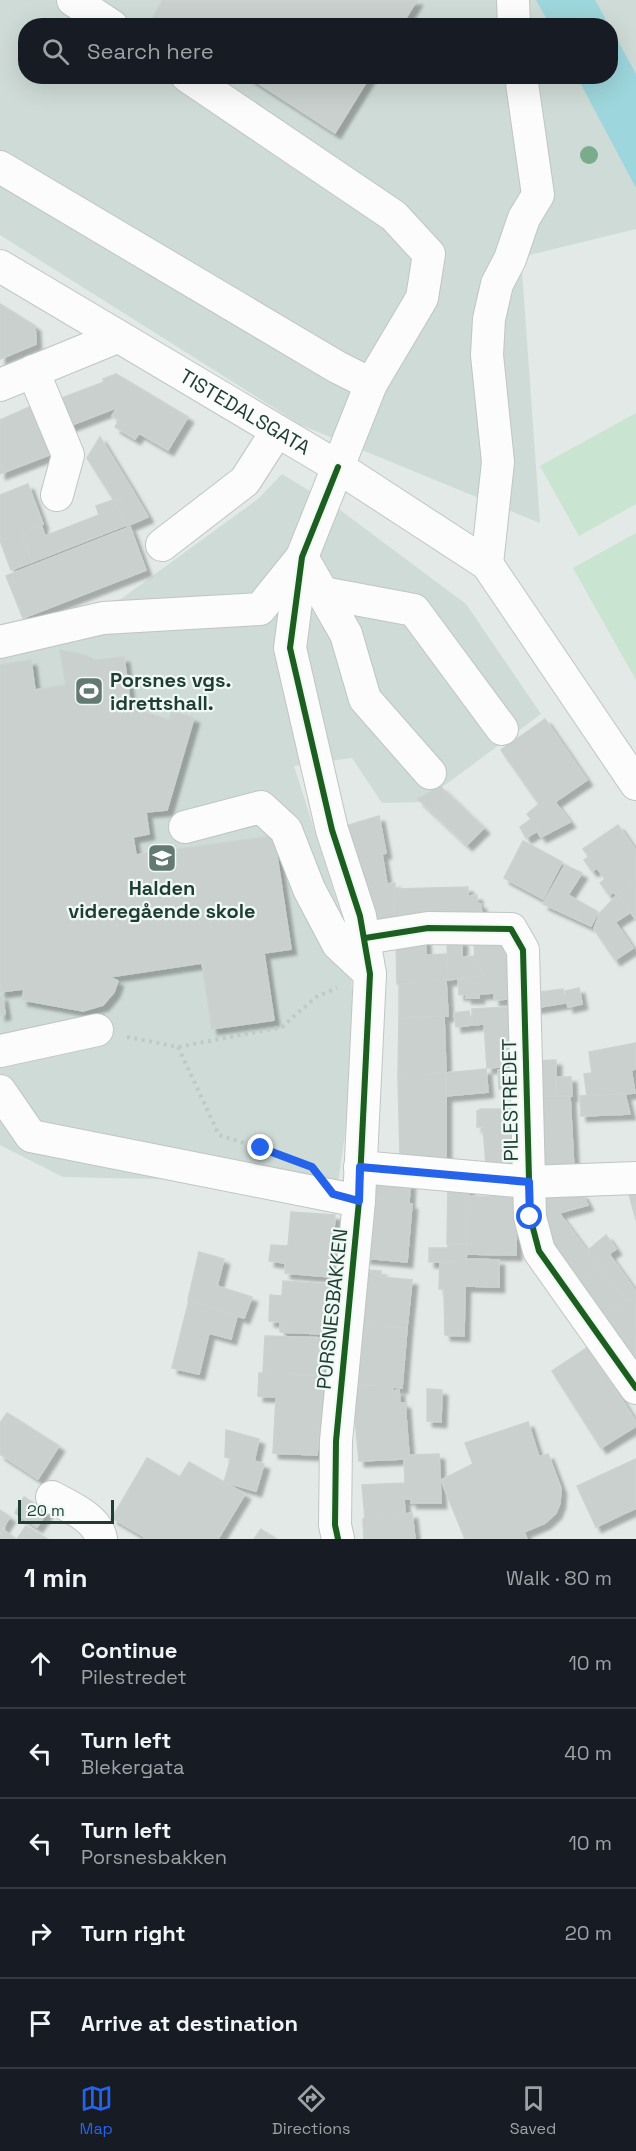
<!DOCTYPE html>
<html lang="en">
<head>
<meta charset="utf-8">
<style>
	body { margin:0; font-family:"Space Grotesk",sans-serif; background:#20242c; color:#f1f3f6 }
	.scale { position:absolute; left:18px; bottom:15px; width:96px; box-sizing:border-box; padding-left:6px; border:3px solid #1e3e34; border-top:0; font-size:16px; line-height:21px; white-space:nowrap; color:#1e3e34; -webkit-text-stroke:4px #f0f9f4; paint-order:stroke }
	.stop { position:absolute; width:18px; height:18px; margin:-14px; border:4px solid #2563eb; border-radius:50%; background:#fff }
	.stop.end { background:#2563eb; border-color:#fff; box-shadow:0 2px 6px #0008 }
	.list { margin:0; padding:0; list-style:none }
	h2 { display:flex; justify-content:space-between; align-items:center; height:78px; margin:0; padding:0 24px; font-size:26px }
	h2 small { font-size:20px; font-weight:400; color:#9ea1a6 }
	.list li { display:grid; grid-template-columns:39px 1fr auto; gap:18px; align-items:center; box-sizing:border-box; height:90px; padding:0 24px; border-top:2px solid #363941 }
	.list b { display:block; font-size:22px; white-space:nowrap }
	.list p { margin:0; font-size:20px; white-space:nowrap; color:#9ea1a6 }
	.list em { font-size:20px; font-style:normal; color:#9ea1a6 }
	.icon { flex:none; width:33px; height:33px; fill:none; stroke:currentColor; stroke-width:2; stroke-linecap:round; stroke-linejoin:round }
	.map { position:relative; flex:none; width:636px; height:1539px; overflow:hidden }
	.search { position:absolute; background:#171b24; box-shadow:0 6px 24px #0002; left:18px; right:18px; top:18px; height:66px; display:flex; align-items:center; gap:15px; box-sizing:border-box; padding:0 21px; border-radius:24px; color:#9ea1a6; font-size:22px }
	.sheet { height:528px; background:#171b24 }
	nav { display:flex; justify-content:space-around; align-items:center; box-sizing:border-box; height:84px; border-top:2px solid #363941; background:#171b24; font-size:16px; color:#9ea1a6 }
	nav a { display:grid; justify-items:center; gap:3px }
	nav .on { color:#2563eb }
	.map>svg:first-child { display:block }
	.built { fill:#cfdbd6; fill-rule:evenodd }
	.green { fill:#c9e4d1 }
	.water { fill:#9dd6dc }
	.building { fill:#c9d0cd; stroke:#cbd2cf; stroke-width:1.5; filter:url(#shadow) }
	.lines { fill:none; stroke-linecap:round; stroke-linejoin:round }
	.minor-casing { stroke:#bfc6c3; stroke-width:34 }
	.path { stroke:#bfcac6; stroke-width:4; stroke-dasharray:3 4.5; stroke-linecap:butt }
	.minor { stroke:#fbfcfb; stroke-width:32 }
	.cycleway-casing { stroke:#f0f9f4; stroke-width:10 }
	.cycleway { stroke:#1b5e20; stroke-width:6 }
	.tree { fill:#7aac8b }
	.route { stroke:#2563eb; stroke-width:8 }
	.labels { text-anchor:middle; stroke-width:4.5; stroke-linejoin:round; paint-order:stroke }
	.street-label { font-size:20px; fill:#1e3e34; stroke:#f0f9f4 }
	.poi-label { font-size:20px; font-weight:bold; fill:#1e3e34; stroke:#f0f9f4; text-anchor:start }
</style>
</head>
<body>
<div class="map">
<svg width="636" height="1539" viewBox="0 0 636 1539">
	<defs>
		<filter id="shadow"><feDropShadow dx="5.5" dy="5.5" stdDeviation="1.5" flood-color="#0004"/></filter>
	</defs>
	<rect width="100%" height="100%" fill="#e2e9e6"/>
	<!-- built -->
	<g class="built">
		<path d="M 0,0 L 636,0 L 636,229 L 521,257 L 540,523 L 301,425 L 0,235 ZM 26,26 L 610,26 L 610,76 L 26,76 Z"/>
		<path d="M 282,474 L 336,507 L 466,604 L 541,714 L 422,802 L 382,803 L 352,758 L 294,766 L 350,942 L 355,1063 L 338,1183 L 63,1177 L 0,1145 L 0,624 L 121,599 L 258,499 Z"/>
	</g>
	<!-- green -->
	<g class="green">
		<path d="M 636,413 L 636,504 L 579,536 L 540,466 Z"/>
		<path d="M 636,533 L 636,680 L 573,568 Z"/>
	</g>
	<!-- water -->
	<g class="water">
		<path d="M 536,0 L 595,0 L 609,25 L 550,25 Z"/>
		<path d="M 611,28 L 636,74 L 636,188 L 577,77 L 610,76 Z"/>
	</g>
	<!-- building -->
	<g class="building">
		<path d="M 163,0 L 417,0 L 401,26 L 167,26 L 153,17 Z"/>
		<path d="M 247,76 L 370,76 L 335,133 Z"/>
		<path d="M 0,304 L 35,326 L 36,344 L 0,359 Z"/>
		<path d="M 116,374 L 188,417 L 168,450 L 139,433 L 135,439 L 115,427 L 119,420 L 112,416 L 118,407 L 69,426 L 54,401 L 104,382 L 103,379 Z"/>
		<path d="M 34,405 L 54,453 L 0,474 L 0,420 Z"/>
		<path d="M 100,437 L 133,491 L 115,502 L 87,458 Z"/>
		<path d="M 28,484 L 43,524 L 21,533 L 32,562 L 11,570 L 0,540 L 0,495 Z"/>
		<path d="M 133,491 L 148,517 L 127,526 L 115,502 Z"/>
		<path d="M 113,500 L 126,525 L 32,562 L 21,533 L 41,525 L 45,536 L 99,515 L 96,506 Z"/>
		<path d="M 130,527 L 146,570 L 23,618 L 6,576 Z"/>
		<path d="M 60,650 L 88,656 L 89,661 L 124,657 L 131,708 L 169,720 L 172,711 L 194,718 L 167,810 L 146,812 L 149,834 L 133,837 L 136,855 L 274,836 L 291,949 L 264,953 L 274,1020 L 212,1029 L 202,963 L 109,977 L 118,981 L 114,992 L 103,1005 L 83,1011 L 22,1000 L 24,989 L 0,992 L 0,665 L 31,660 L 35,690 L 66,685 Z"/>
		<path d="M 545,719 L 587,780 L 555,802 L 570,822 L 541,837 L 537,831 L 526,838 L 520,827 L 531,819 L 527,814 L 539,804 L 501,750 Z"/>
		<path d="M 440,786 L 484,828 L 467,845 L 418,799 Z"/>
		<path d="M 379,816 L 386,853 L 382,854 L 387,884 L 395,883 L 394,924 L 372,925 L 339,828 Z"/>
		<path d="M 618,825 L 636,851 L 636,881 L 616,895 L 613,892 L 609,895 L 600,883 L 605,879 L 597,868 L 592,871 L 584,860 L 589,857 L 583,849 Z"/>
		<path d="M 523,841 L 562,862 L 543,899 L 504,878 Z"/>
		<path d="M 565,865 L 582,873 L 568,895 L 598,912 L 591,926 L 543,904 Z"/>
		<path d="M 636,881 L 636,920 L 618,894 Z"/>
		<path d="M 468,887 L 468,896 L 477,895 L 477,903 L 481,904 L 482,922 L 394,925 L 395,889 Z"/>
		<path d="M 618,894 L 631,912 L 615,922 L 633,948 L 615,960 L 594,929 L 600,913 Z"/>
		<path d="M 425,937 L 426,955 L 447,954 L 448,980 L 397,984 L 396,938 Z"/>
		<path d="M 447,940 L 462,940 L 462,957 L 475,956 L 475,964 L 484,976 L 448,980 Z"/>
		<path d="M 474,940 L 508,941 L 508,999 L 494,1000 L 494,993 L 479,994 L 479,998 L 466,998 L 466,994 L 459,995 L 458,979 L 484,976 L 475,964 Z"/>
		<path d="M 446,980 L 448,1016 L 399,1018 L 399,984 Z"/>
		<path d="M 579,988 L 582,1004 L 568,1007 L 565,991 Z"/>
		<path d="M 563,989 L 565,1003 L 535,1008 L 533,993 Z"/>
		<path d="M 0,996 L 2,996 L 5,1014 L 0,1015 Z"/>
		<path d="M 510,1007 L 514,1066 L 487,1068 L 484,1024 L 472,1025 L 472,1009 Z"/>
		<path d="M 469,1011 L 471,1025 L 456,1027 L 454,1013 Z"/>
		<path d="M 444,1016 L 446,1073 L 398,1075 L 399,1018 Z"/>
		<path d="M 636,1043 L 636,1069 L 631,1070 L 635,1093 L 587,1096 L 584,1074 L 592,1073 L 589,1052 Z"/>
		<path d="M 556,1060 L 556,1096 L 535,1097 L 534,1061 Z"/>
		<path d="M 486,1069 L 488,1092 L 446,1096 L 446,1073 Z"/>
		<path d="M 512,1069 L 513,1089 L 499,1089 L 498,1070 Z"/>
		<path d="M 446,1073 L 446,1157 L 400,1157 L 398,1075 Z"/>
		<path d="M 556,1077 L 571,1077 L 572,1096 L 556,1096 Z"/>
		<path d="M 625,1094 L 630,1114 L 581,1116 L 580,1096 Z"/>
		<path d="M 570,1096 L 574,1171 L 536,1173 L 535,1097 Z"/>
		<path d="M 481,1109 L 516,1109 L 519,1170 L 486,1165 L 483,1127 L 477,1127 L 477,1111 Z"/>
		<path d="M 372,1180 L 410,1183 L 409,1204 L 412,1204 L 407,1262 L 365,1258 Z"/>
		<path d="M 448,1186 L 469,1186 L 468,1244 L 447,1244 Z"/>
		<path d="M 540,1191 L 582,1194 L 588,1205 L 559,1213 L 587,1251 L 563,1268 L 541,1238 Z"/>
		<path d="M 636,1192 L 636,1220 L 629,1194 Z"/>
		<path d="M 468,1196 L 517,1197 L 516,1255 L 466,1254 Z"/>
		<path d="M 291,1212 L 335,1215 L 331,1277 L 285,1273 L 285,1263 L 269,1261 L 271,1245 L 288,1246 Z"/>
		<path d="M 606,1235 L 616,1249 L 609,1254 L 636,1292 L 636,1297 L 628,1302 L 587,1251 Z"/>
		<path d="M 448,1244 L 468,1244 L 466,1259 L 499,1260 L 499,1287 L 465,1286 L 464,1336 L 445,1335 L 444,1289 L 439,1289 L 440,1263 L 466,1262 L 429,1262 L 429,1248 L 448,1248 Z"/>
		<path d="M 587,1251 L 598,1267 L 574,1283 L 563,1268 Z"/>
		<path d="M 199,1252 L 224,1259 L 217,1286 L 252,1297 L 244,1318 L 188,1300 Z"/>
		<path d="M 598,1267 L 628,1302 L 602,1316 L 574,1283 Z"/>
		<path d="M 364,1270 L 381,1271 L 381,1277 L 412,1280 L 407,1328 L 361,1324 Z"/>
		<path d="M 283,1281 L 328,1284 L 325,1334 L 280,1332 L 280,1322 L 269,1321 L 270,1295 L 282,1296 Z"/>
		<path d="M 636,1297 L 636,1333 L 621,1341 L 602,1316 Z"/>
		<path d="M 189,1300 L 237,1316 L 231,1339 L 209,1333 L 199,1374 L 172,1368 Z"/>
		<path d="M 363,1325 L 407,1328 L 402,1388 L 358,1384 Z"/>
		<path d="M 636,1333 L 636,1367 L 621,1341 Z"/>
		<path d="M 265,1336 L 326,1338 L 323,1375 L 263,1373 Z"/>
		<path d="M 588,1347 L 636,1422 L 636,1426 L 601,1448 L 552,1371 Z"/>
		<path d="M 259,1373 L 324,1376 L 317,1455 L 273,1453 L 276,1397 L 258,1396 Z"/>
		<path d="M 367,1385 L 393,1387 L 393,1391 L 399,1390 L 400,1403 L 405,1403 L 409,1455 L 439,1454 L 441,1503 L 411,1503 L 411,1499 L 404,1499 L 405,1514 L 365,1518 L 362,1485 L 405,1483 L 404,1459 L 359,1461 L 352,1387 Z"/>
		<path d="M 427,1389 L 442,1390 L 441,1422 L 427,1421 Z"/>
		<path d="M 7,1413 L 59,1446 L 38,1479 L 0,1454 L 0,1423 Z"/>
		<path d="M 528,1422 L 539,1457 L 548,1454 L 561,1488 L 560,1503 L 556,1513 L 545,1523 L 524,1532 L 527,1539 L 465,1539 L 441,1480 L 473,1464 L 465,1443 Z"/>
		<path d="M 226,1430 L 259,1439 L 254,1461 L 264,1464 L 256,1491 L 224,1482 L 231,1458 L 225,1457 Z"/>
		<path d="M 147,1458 L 180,1477 L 189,1462 L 245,1494 L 218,1539 L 144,1539 L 145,1537 L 112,1518 Z"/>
		<path d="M 636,1459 L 636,1508 L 596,1527 L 577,1486 Z"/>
		<path d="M 24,1497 L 47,1512 L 37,1527 L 15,1513 Z"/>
		<path d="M 0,1510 L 10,1517 L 0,1532 Z"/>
		<path d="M 412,1513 L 415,1539 L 364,1539 L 363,1519 Z"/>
		<path d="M 26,1526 L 47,1539 L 17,1539 Z"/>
		<path d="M 2,1529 L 16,1539 L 0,1539 Z"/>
		<path d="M 261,1529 L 276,1539 L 254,1539 Z"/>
	</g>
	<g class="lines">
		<!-- minor casing -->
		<g class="minor-casing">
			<g id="minor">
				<path d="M 73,0 L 112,26"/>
				<path d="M 513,0 L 514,26"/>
				<path d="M 187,76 L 394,216 L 429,254 L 422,298 L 371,384 L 302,557 L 290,648 L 332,830 L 360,916 L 370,974 L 359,1201 L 336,1441 L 335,1525 L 338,1539"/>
				<path d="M 0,167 L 337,367 L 371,384"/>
				<path id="s1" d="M 0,266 L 338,467 L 487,564 L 636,784"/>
				<path d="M 33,371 L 68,455 L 57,495"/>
				<path d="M 0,385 L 117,337"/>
				<path d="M 162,545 L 245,481 L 277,431"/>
				<path d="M 487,564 L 498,462 L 487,355 L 489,319 L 497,284 L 510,259 L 524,218 L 538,195 L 521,76"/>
				<path d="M 323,593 L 414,610 L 502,729"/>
				<path d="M 0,642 L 103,618 L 260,609 L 302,557 L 346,634 L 365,699 L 430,773"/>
				<path d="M 185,827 L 261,807 L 286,830 L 309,889 L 338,944 L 370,974"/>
				<path d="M 365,938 L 428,928 L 511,929 L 523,950 L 530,1217 L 539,1251 L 636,1388"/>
				<path d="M 0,1051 L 97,1030"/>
				<path d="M 0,1091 L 31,1136 L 359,1201"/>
				<path d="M 360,1167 L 529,1182 L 636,1178"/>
				<path d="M 52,1497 C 68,1506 98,1518 101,1539"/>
			</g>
		</g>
		<!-- path -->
		<g class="path">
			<path d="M 127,1037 L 178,1047 L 282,1027 L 316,997 L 337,988"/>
			<path d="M 178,1047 L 219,1135 L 247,1144"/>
		</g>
		<!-- minor -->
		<use href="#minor" class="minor"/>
		<!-- cycleway casing -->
		<g class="cycleway-casing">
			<g id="cycleway">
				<path d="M 338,467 L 302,557 L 290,648 L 332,830 L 360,916 L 370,974 L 359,1201 L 336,1441 L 335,1525 L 338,1539"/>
				<path d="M 365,938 L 428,928 L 511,929 L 523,950 L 530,1217 L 539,1251 L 636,1388"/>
			</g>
		</g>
		<!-- cycleway -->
		<use href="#cycleway" class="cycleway"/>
	</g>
	<!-- trees -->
	<circle class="tree" cx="589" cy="155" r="9"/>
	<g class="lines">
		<!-- route -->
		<path class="route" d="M 261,1148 L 312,1167 L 333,1194 L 359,1201 L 360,1167 L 529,1182 L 530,1217"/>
	</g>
	<!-- icons -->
	<defs>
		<g id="stadium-square" transform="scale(1.5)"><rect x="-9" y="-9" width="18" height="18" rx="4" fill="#637a72" stroke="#f0f9f4"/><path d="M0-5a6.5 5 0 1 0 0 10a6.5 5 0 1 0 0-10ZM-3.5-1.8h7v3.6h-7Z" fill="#fff"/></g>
		<g id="school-square" transform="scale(1.5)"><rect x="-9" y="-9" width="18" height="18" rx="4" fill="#637a72" stroke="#f0f9f4"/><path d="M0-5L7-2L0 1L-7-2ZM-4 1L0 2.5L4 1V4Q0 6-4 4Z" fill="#fff"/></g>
	</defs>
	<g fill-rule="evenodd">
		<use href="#stadium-square" x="89" y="691"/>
		<use href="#school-square" x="162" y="858"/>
	</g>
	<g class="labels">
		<!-- street labels -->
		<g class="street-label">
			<text dy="7" stroke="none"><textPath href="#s1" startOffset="285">TISTEDALSGATA</textPath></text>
			<text transform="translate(510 1100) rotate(-91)" y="7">PILESTREDET</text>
			<text transform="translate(332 1309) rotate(-84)" y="7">PORSNESBAKKEN</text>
		</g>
		<!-- poi labels -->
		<g class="poi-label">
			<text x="110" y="687">Porsnes vgs.<tspan x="110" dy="23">idrettshall.</tspan></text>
			<text x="162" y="895" text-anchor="middle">Halden<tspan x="162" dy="23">videregående skole</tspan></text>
		</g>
	</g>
</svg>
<div class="scale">20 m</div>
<div class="stop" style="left:530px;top:1217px"></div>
<div class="stop end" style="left:261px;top:1148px"></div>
<div class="search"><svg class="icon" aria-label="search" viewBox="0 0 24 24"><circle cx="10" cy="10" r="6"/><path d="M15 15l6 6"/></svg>Search here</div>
</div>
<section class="sheet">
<h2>1 min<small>Walk · 80 m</small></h2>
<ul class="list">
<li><svg class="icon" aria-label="ahead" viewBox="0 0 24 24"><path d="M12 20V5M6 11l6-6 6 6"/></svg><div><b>Continue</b><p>Pilestredet</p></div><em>10 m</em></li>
<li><svg class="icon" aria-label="left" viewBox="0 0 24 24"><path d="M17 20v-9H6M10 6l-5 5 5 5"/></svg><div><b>Turn left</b><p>Blekergata</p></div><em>40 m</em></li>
<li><svg class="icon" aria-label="left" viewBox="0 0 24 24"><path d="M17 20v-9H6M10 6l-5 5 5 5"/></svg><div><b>Turn left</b><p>Porsnesbakken</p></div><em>10 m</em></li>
<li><svg class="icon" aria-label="right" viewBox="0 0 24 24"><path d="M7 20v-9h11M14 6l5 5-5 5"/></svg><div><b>Turn right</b></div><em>20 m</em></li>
<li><svg class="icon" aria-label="arrive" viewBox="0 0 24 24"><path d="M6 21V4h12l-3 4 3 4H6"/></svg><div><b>Arrive at destination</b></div></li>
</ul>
</section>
<nav>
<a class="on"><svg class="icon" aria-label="map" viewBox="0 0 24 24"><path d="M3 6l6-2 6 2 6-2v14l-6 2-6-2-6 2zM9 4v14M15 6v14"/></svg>Map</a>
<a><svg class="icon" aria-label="directions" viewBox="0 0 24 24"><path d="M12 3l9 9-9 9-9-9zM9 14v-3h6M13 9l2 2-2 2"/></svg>Directions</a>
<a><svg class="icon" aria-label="saved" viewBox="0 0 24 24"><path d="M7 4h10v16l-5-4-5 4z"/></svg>Saved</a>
</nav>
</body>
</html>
